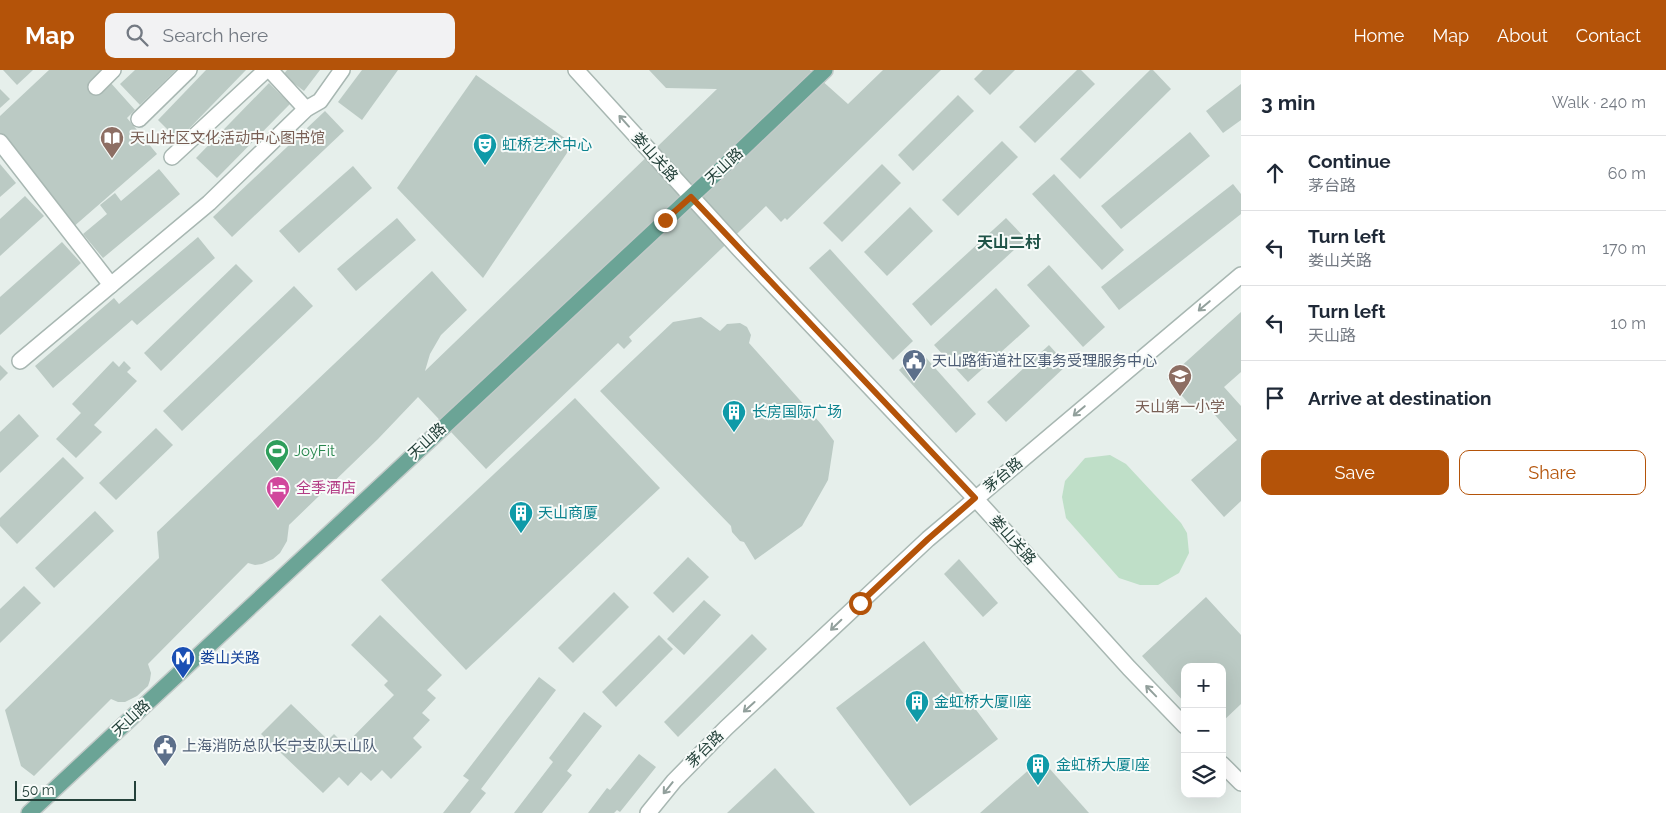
<!DOCTYPE html>
<html lang="en">
<head>
<meta charset="utf-8">
<style>
	body { margin:0; font-family:Raleway,"Noto Sans SC",sans-serif; background:#f2f2f3; color:#1f2937 }
	.controls { position:absolute; right:15px; bottom:15px; display:grid; overflow:hidden; border-radius:10px; box-shadow:0 5px 20px #0002 }
	.controls button { width:45px; height:45px; display:grid; place-items:center; padding:0; border:0; border-bottom:1px solid #e0e1e3; background:#fff; color:#1f2937; font:25px sans-serif }
	.scale { position:absolute; left:15px; bottom:12px; width:121px; box-sizing:border-box; padding-left:5px; border:2px solid #24413a; border-top:0; font-size:14px; line-height:18px; white-space:nowrap; color:#24413a; -webkit-text-stroke:4px #f7fbf9; paint-order:stroke }
	.stop { position:absolute; width:15px; height:15px; margin:-11px; border:4px solid #b45309; border-radius:50%; background:#fff }
	.stop.end { background:#b45309; border-color:#fff; box-shadow:0 1px 5px #0008 }
	.list { margin:0; padding:0; list-style:none }
	h2 { display:flex; justify-content:space-between; align-items:center; height:65px; margin:0; padding:0 20px; font-size:21px }
	h2 small { font-size:16px; font-weight:400; color:#747a83 }
	.list li { display:grid; grid-template-columns:32px 1fr auto; gap:15px; align-items:center; box-sizing:border-box; height:75px; padding:0 20px; border-top:1px solid #e0e1e3 }
	.list b { display:block; font-size:19px; white-space:nowrap }
	.list p { margin:0; font-size:16px; white-space:nowrap; color:#747a83 }
	.list em { font-size:16px; font-style:normal; color:#747a83 }
	.actions { display:flex; gap:10px; padding:15px 20px }
	.actions a { flex:1; padding:11px 0; border:1px solid #b45309; border-radius:10px; text-align:center; font-size:18px; color:#b45309 }
	.actions .main { background:#b45309; color:#fff }
	.icon { flex:none; width:28px; height:28px; fill:none; stroke:currentColor; stroke-width:2; stroke-linecap:round; stroke-linejoin:round }
	.map { position:relative; flex:none; width:1241px; height:743px; overflow:hidden }
	header { display:flex; align-items:center; gap:30px; box-sizing:border-box; height:70px; padding:0 25px; background:#b45309; color:#fff }
	header strong { font-size:24px }
	nav { display:flex; gap:28px; margin-inline-start:auto; font-size:18px }
	.search { width:350px; height:45px; background:#f2f2f3; display:flex; align-items:center; gap:12px; box-sizing:border-box; padding:0 18px; border-radius:10px; color:#747a83; font-size:19px }
	main { display:flex }
	aside { flex:1; background:#fff }
	.map>svg:first-child { display:block }
	.green { fill:#bfdfc8 }
	.building { fill:#bbcac4 }
	.lines { fill:none; stroke-linecap:round; stroke-linejoin:round }
	.minor-casing { stroke:#a8b7b2; stroke-width:18 }
	.major-casing { stroke:#c2cac8; stroke-width:18 }
	.minor { stroke:#fff; stroke-width:15 }
	.major { stroke:#6ba496; stroke-width:15 }
	.oneway { stroke:#92a09c }
	.route { stroke:#b45309; stroke-width:6 }
	.labels { text-anchor:middle; stroke-width:4; stroke-linejoin:round; paint-order:stroke }
	.education-label { font-size:15px; fill:#785e54; stroke:#f7fbf9; text-anchor:start }
	.culture-label { font-size:15px; fill:#0d838f; stroke:#f7fbf9; text-anchor:start }
	.street-label { font-size:15px; fill:#24413a; stroke:#f7fbf9 }
	.service-label { font-size:15px; fill:#4e5e75; stroke:#f7fbf9; text-anchor:start }
	.leisure-label { font-size:15px; fill:#27864d; stroke:#f7fbf9; text-anchor:start }
	.hotel-label { font-size:15px; fill:#b23c85; stroke:#f7fbf9; text-anchor:start }
	.transit-label { font-size:15px; fill:#164399; stroke:#f7fbf9; text-anchor:start }
	.neighbourhood-label { font-size:16px; font-weight:bold; fill:#205448; stroke:#f7fbf9 }
</style>
</head>
<body>
<header>
<strong>Map</strong>
<div class="search"><svg class="icon" aria-label="search" viewBox="0 0 24 24"><circle cx="10" cy="10" r="6"/><path d="M15 15l6 6"/></svg>Search here</div>
<nav><a>Home</a><a>Map</a><a>About</a><a>Contact</a></nav>
</header>
<main>
<div class="map">
<svg width="1241" height="743" viewBox="0 0 1241 743">
	<rect width="100%" height="100%" fill="#e6efeb"/>
	<!-- green -->
	<path class="green" d="M 1110,385 L 1126,394 L 1181,453 L 1187,463 L 1189,483 L 1179,503 L 1158,515 L 1140,515 L 1119,508 L 1066,448 L 1062,427 L 1065,411 L 1085,388 Z"/>
	<!-- building -->
	<g class="building">
		<path d="M 3,0 L 33,0 L 17,15 Z"/>
		<path d="M 49,0 L 103,0 L 101,2 L 135,40 L 127,48 L 157,84 L 72,158 L 0,66 L 0,46 Z"/>
		<path d="M 135,0 L 176,0 L 140,35 L 120,14 Z"/>
		<path d="M 206,0 L 246,0 L 178,70 L 158,50 Z"/>
		<path d="M 287,0 L 320,0 L 304,21 L 283,5 Z"/>
		<path d="M 362,0 L 398,0 L 362,50 L 338,32 Z"/>
		<path d="M 649,0 L 810,0 L 848,34 L 883,0 L 941,0 L 787,150 L 785,148 L 781,152 L 766,136 L 629,267 L 632,271 L 624,279 L 618,273 L 486,399 L 418,327 L 378,369 L 289,455 L 287,471 L 280,483 L 273,489 L 262,494 L 255,495 L 248,493 L 148,594 L 151,603 L 150,610 L 148,616 L 137,626 L 125,632 L 118,632 L 111,629 L 34,706 L 21,696 L 5,640 L 159,488 L 157,462 L 432,201 L 467,240 L 441,265 L 430,284 L 425,301 L 717,19 L 666,18 Z"/>
		<path d="M 983,0 L 1015,0 L 990,25 L 974,9 Z"/>
		<path d="M 1077,0 L 1081,0 L 1095,14 L 1035,73 L 1019,57 Z"/>
		<path d="M 1150,0 L 1153,0 L 1171,19 L 1080,109 L 1060,89 Z"/>
		<path d="M 476,5 L 573,74 L 483,208 L 397,118 Z"/>
		<path d="M 269,13 L 290,34 L 217,108 L 196,88 Z"/>
		<path d="M 1241,14 L 1241,50 L 1223,63 L 1206,41 Z"/>
		<path d="M 0,19 L 10,29 L 0,38 Z"/>
		<path d="M 958,25 L 974,41 L 913,101 L 898,85 Z"/>
		<path d="M 325,41 L 344,61 L 232,167 L 213,147 Z"/>
		<path d="M 1190,62 L 1210,86 L 1121,159 L 1101,136 Z"/>
		<path d="M 1002,71 L 1018,87 L 958,146 L 942,130 Z"/>
		<path d="M 0,94 L 16,113 L 0,127 Z"/>
		<path d="M 882,94 L 901,113 L 842,172 L 823,153 Z"/>
		<path d="M 353,96 L 372,118 L 299,183 L 279,161 Z"/>
		<path d="M 159,99 L 180,124 L 103,188 L 83,164 L 107,144 L 100,135 L 115,123 L 121,131 Z"/>
		<path d="M 1054,104 L 1124,180 L 1102,200 L 1032,124 Z"/>
		<path d="M 1233,114 L 1241,124 L 1241,144 L 1119,240 L 1101,217 Z"/>
		<path d="M 25,126 L 44,146 L 0,186 L 0,149 Z"/>
		<path d="M 910,137 L 933,161 L 887,206 L 864,182 Z"/>
		<path d="M 397,148 L 416,170 L 356,221 L 337,199 Z"/>
		<path d="M 1006,148 L 1026,169 L 931,256 L 912,234 Z"/>
		<path d="M 198,167 L 215,188 L 137,255 L 132,250 L 53,318 L 35,296 L 114,228 L 119,234 Z"/>
		<path d="M 62,172 L 81,193 L 0,265 L 0,227 Z"/>
		<path d="M 830,179 L 913,271 L 893,290 L 809,198 Z"/>
		<path d="M 236,194 L 253,211 L 161,301 L 144,283 Z"/>
		<path d="M 1049,195 L 1105,257 L 1083,277 L 1027,215 Z"/>
		<path d="M 294,216 L 313,236 L 182,361 L 163,341 Z"/>
		<path d="M 996,218 L 1030,256 L 968,312 L 934,275 Z"/>
		<path d="M 1241,242 L 1241,302 L 1224,317 L 1241,336 L 1241,431 L 1224,447 L 1191,410 L 1237,370 L 1208,337 L 1199,345 L 1167,309 Z"/>
		<path d="M 701,247 L 720,261 L 727,254 L 740,253 L 747,257 L 751,265 L 749,273 L 822,355 L 834,371 L 828,410 L 802,456 L 755,490 L 744,472 L 740,471 L 732,462 L 731,456 L 600,321 L 673,252 Z"/>
		<path d="M 1049,275 L 1067,295 L 1006,352 L 987,332 Z"/>
		<path d="M 920,281 L 976,344 L 956,363 L 899,300 Z"/>
		<path d="M 113,291 L 119,297 L 124,291 L 131,298 L 127,302 L 137,311 L 94,355 L 102,362 L 76,388 L 56,369 L 81,343 L 72,334 Z"/>
		<path d="M 0,295 L 8,303 L 0,311 Z"/>
		<path d="M 575,328 L 660,418 L 466,600 L 381,510 Z"/>
		<path d="M 19,344 L 39,366 L 0,403 L 0,362 Z"/>
		<path d="M 156,358 L 173,375 L 116,430 L 99,413 Z"/>
		<path d="M 63,387 L 84,408 L 17,474 L 0,456 L 0,448 Z"/>
		<path d="M 95,441 L 114,461 L 54,518 L 35,498 Z"/>
		<path d="M 688,487 L 709,507 L 673,543 L 653,523 Z"/>
		<path d="M 959,489 L 998,533 L 983,547 L 944,504 Z"/>
		<path d="M 24,516 L 41,533 L 0,573 L 0,539 Z"/>
		<path d="M 614,522 L 629,537 L 573,593 L 558,578 Z"/>
		<path d="M 1206,527 L 1241,565 L 1241,634 L 1222,652 L 1222,597 L 1185,597 L 1185,633 L 1142,586 Z"/>
		<path d="M 704,530 L 721,545 L 684,585 L 667,569 Z"/>
		<path d="M 380,545 L 442,605 L 427,620 L 436,628 L 422,643 L 430,650 L 413,668 L 422,677 L 391,709 L 382,700 L 371,711 L 361,702 L 348,716 L 339,707 L 323,723 L 261,664 L 291,634 L 328,670 L 334,664 L 345,675 L 394,625 L 384,615 L 388,611 L 351,575 Z"/>
		<path d="M 752,564 L 767,579 L 678,667 L 664,652 Z"/>
		<path d="M 659,565 L 673,579 L 616,637 L 602,622 Z"/>
		<path d="M 924,571 L 998,669 L 910,736 L 836,638 Z"/>
		<path d="M 539,607 L 556,620 L 481,719 L 486,723 L 470,743 L 443,743 L 469,710 L 463,706 Z"/>
		<path d="M 584,642 L 602,656 L 567,701 L 572,705 L 542,743 L 514,743 L 553,692 L 549,688 Z"/>
		<path d="M 639,684 L 656,697 L 620,742 L 617,740 L 614,743 L 588,743 L 607,718 L 610,720 Z"/>
		<path d="M 1041,689 L 1089,743 L 980,743 Z"/>
		<path d="M 775,698 L 815,743 L 727,743 Z"/>
	</g>
	<g class="lines">
		<!-- minor casing -->
		<g class="minor-casing">
			<g id="minor">
				<path d="M 270,0 L 306,39"/>
				<path d="M 576,0 L 741,181 L 975,428 L 1129,598 L 1185,656"/>
				<path d="M 96,17 L 113,0"/>
				<path d="M 139,49 L 189,0"/>
				<path d="M 0,72 L 111,215"/>
				<path d="M 172,87 L 266,0"/>
				<path d="M 20,291 L 209,133 L 306,39 L 320,31 L 342,0"/>
				<path d="M 1222,694 L 1241,713"/>
				<path d="M 648,743 L 674,711 L 726,658 L 928,469 L 1241,205"/>
			</g>
		</g>
		<!-- major casing -->
		<g class="major-casing">
			<path id="major" d="M 29,743 L 738,83 L 825,0"/>
		</g>
		<!-- minor -->
		<use href="#minor" class="minor"/>
		<!-- major -->
		<use href="#major" class="major"/>
	</g>
	<!-- one-way arrows -->
	<defs><path id="oneway-shaft" d="M-6 0H5M1.5-3L5.5 0L1.5 3" fill="none" stroke-width="1.6" stroke-linecap="round" stroke-linejoin="round" transform="scale(1.25)"/></defs>
	<g class="oneway">
		<use href="#oneway-shaft" transform="translate(624 51) rotate(-132)"/>
		<use href="#oneway-shaft" transform="translate(1204 236) rotate(140)"/>
		<use href="#oneway-shaft" transform="translate(1079 341) rotate(140)"/>
		<use href="#oneway-shaft" transform="translate(836 555) rotate(136)"/>
		<use href="#oneway-shaft" transform="translate(1151 621) rotate(-134)"/>
		<use href="#oneway-shaft" transform="translate(749 637) rotate(138)"/>
		<use href="#oneway-shaft" transform="translate(668 718) rotate(129)"/>
	</g>
	<g class="lines">
		<!-- route -->
		<path class="route" d="M 665,150 L 691,127 L 975,428 L 928,469 L 860,533"/>
	</g>
	<!-- icons -->
	<defs>
		<g id="library-pin" transform="scale(1.25)"><path d="M0 17L-7.5 6A9.5 9.5 0 1 1 7.5 6Z" fill="#8d6e63" stroke="#f7fbf9"/><path d="M-6-4Q-3-5.5-.7-3.5V5Q-3 3-6 4ZM6-4Q3-5.5 .7-3.5V5Q3 3 6 4Z" fill="#fff"/></g>
		<g id="theatre-pin" transform="scale(1.25)"><path d="M0 17L-7.5 6A9.5 9.5 0 1 1 7.5 6Z" fill="#0f9aa8" stroke="#f7fbf9"/><path d="M-5-5.5Q0-4 5-5.5V0Q5 5 0 6Q-5 5-5 0ZM-3.3-2.5H-1v1.5H-3.3ZM1-2.5H3.3v1.5H1ZM-2.8 1Q0 5.5 2.8 1Z" fill="#fff"/></g>
		<g id="civic-pin" transform="scale(1.25)"><path d="M0 17L-7.5 6A9.5 9.5 0 1 1 7.5 6Z" fill="#5c6f8a" stroke="#f7fbf9"/><path d="M-.6-6.5H3V-4.5H.6V-3L4-1V1h2V6H-6V1h2V-1L-.6-3ZM-1.2 2.5V6h2.4V2.5Z" fill="#fff"/></g>
		<g id="school-pin" transform="scale(1.25)"><path d="M0 17L-7.5 6A9.5 9.5 0 1 1 7.5 6Z" fill="#8d6e63" stroke="#f7fbf9"/><path d="M0-5L7-2L0 1L-7-2ZM-4 1L0 2.5L4 1V4Q0 6-4 4Z" fill="#fff"/></g>
		<g id="building-pin" transform="scale(1.25)"><path d="M0 17L-7.5 6A9.5 9.5 0 1 1 7.5 6Z" fill="#0f9aa8" stroke="#f7fbf9"/><path d="M-4-6H4V6H1V3H-1V6H-4ZM-2.5-4.3h1.7v1.8h-1.7ZM.8-4.3h1.7v1.8H.8ZM-2.5-1h1.7V.8h-1.7ZM.8-1h1.7V.8H.8Z" fill="#fff"/></g>
		<g id="stadium-pin" transform="scale(1.25)"><path d="M0 17L-7.5 6A9.5 9.5 0 1 1 7.5 6Z" fill="#2e9e5b" stroke="#f7fbf9"/><path d="M0-5a6.5 5 0 1 0 0 10a6.5 5 0 1 0 0-10ZM-3.5-1.8h7v3.6h-7Z" fill="#fff"/></g>
		<g id="hotel-pin" transform="scale(1.25)"><path d="M0 17L-7.5 6A9.5 9.5 0 1 1 7.5 6Z" fill="#d1479c" stroke="#f7fbf9"/><path d="M-6-4.5h1.5V1H6V5H4.5V3h-9V5H-6ZM-4 0a1.8 1.8 0 1 1 3.6 0ZM.5 0V-2.5h3Q6-2.5 6 0Z" fill="#fff"/></g>
		<g id="metro-pin" transform="scale(1.25)"><path d="M0 17L-7.5 6A9.5 9.5 0 1 1 7.5 6Z" fill="#1a4fb4" stroke="#f7fbf9"/><path d="M-5.5 5V-5H-3L0 0L3-5H5.5V5H3V-.5L0 4L-3-.5V5Z" fill="#fff"/></g>
	</defs>
	<g fill-rule="evenodd">
		<use href="#library-pin" x="112" y="68"/>
		<use href="#theatre-pin" x="485" y="75"/>
		<use href="#civic-pin" x="914" y="291"/>
		<use href="#school-pin" x="1180" y="306"/>
		<use href="#building-pin" x="734" y="342"/>
		<use href="#stadium-pin" x="277" y="381"/>
		<use href="#hotel-pin" x="278" y="418"/>
		<use href="#building-pin" x="521" y="443"/>
		<use href="#metro-pin" x="183" y="588"/>
		<use href="#building-pin" x="917" y="632"/>
		<use href="#civic-pin" x="165" y="676"/>
		<use href="#building-pin" x="1038" y="695"/>
	</g>
	<g class="labels">
		<!-- education labels -->
		<g class="education-label">
			<text x="130" y="73">天山社区文化活动中心图书馆</text>
			<text x="1180" y="342" text-anchor="middle">天山第一小学</text>
		</g>
		<!-- culture labels -->
		<g class="culture-label">
			<text x="502" y="80">虹桥艺术中心</text>
			<text x="752" y="347">长房国际广场</text>
			<text x="538" y="448">天山商厦</text>
			<text x="934" y="637">金虹桥大厦II座</text>
			<text x="1056" y="700">金虹桥大厦I座</text>
		</g>
		<!-- street labels -->
		<g class="street-label">
			<text transform="translate(655 87) rotate(48)" y="5">娄山关路</text>
			<text transform="translate(724 96) rotate(-43)" y="5">天山路</text>
			<text transform="translate(427 371) rotate(-43)" y="5">天山路</text>
			<text transform="translate(1003 405) rotate(-40)" y="5">茅台路</text>
			<text transform="translate(1013 470) rotate(48)" y="5">娄山关路</text>
			<text transform="translate(131 648) rotate(-43)" y="5">天山路</text>
			<text transform="translate(705 679) rotate(-45)" y="5">茅台路</text>
		</g>
		<!-- service labels -->
		<g class="service-label">
			<text x="932" y="296">天山路街道社区事务受理服务中心</text>
			<text x="182" y="681">上海消防总队长宁支队天山队</text>
		</g>
		<!-- leisure labels -->
		<g class="leisure-label">
			<text x="294" y="386">JoyFit</text>
		</g>
		<!-- hotel labels -->
		<g class="hotel-label">
			<text x="296" y="423">全季酒店</text>
		</g>
		<!-- transit labels -->
		<g class="transit-label">
			<text x="200" y="593">娄山关路</text>
		</g>
		<!-- neighbourhood labels -->
		<g class="neighbourhood-label">
			<text x="1009" y="178">天山二村</text>
		</g>
	</g>
</svg>
<div class="controls">
<button>+</button>
<button>−</button>
<button><svg class="icon" aria-label="layers" viewBox="0 0 24 24"><path d="M12 4l9 5-9 5-9-5zM3 14l9 5 9-5"/></svg></button>
</div>
<div class="scale">50 m</div>
<div class="stop" style="left:860px;top:533px"></div>
<div class="stop end" style="left:665px;top:150px"></div>
</div>
<aside>
<h2>3 min<small>Walk · 240 m</small></h2>
<ul class="list">
<li><svg class="icon" aria-label="ahead" viewBox="0 0 24 24"><path d="M12 20V5M6 11l6-6 6 6"/></svg><div><b>Continue</b><p>茅台路</p></div><em>60 m</em></li>
<li><svg class="icon" aria-label="left" viewBox="0 0 24 24"><path d="M17 20v-9H6M10 6l-5 5 5 5"/></svg><div><b>Turn left</b><p>娄山关路</p></div><em>170 m</em></li>
<li><svg class="icon" aria-label="left" viewBox="0 0 24 24"><path d="M17 20v-9H6M10 6l-5 5 5 5"/></svg><div><b>Turn left</b><p>天山路</p></div><em>10 m</em></li>
<li><svg class="icon" aria-label="arrive" viewBox="0 0 24 24"><path d="M6 21V4h12l-3 4 3 4H6"/></svg><div><b>Arrive at destination</b></div></li>
</ul>
<div class="actions"><a class="main">Save</a><a>Share</a></div>
</aside>
</main>
</body>
</html>
